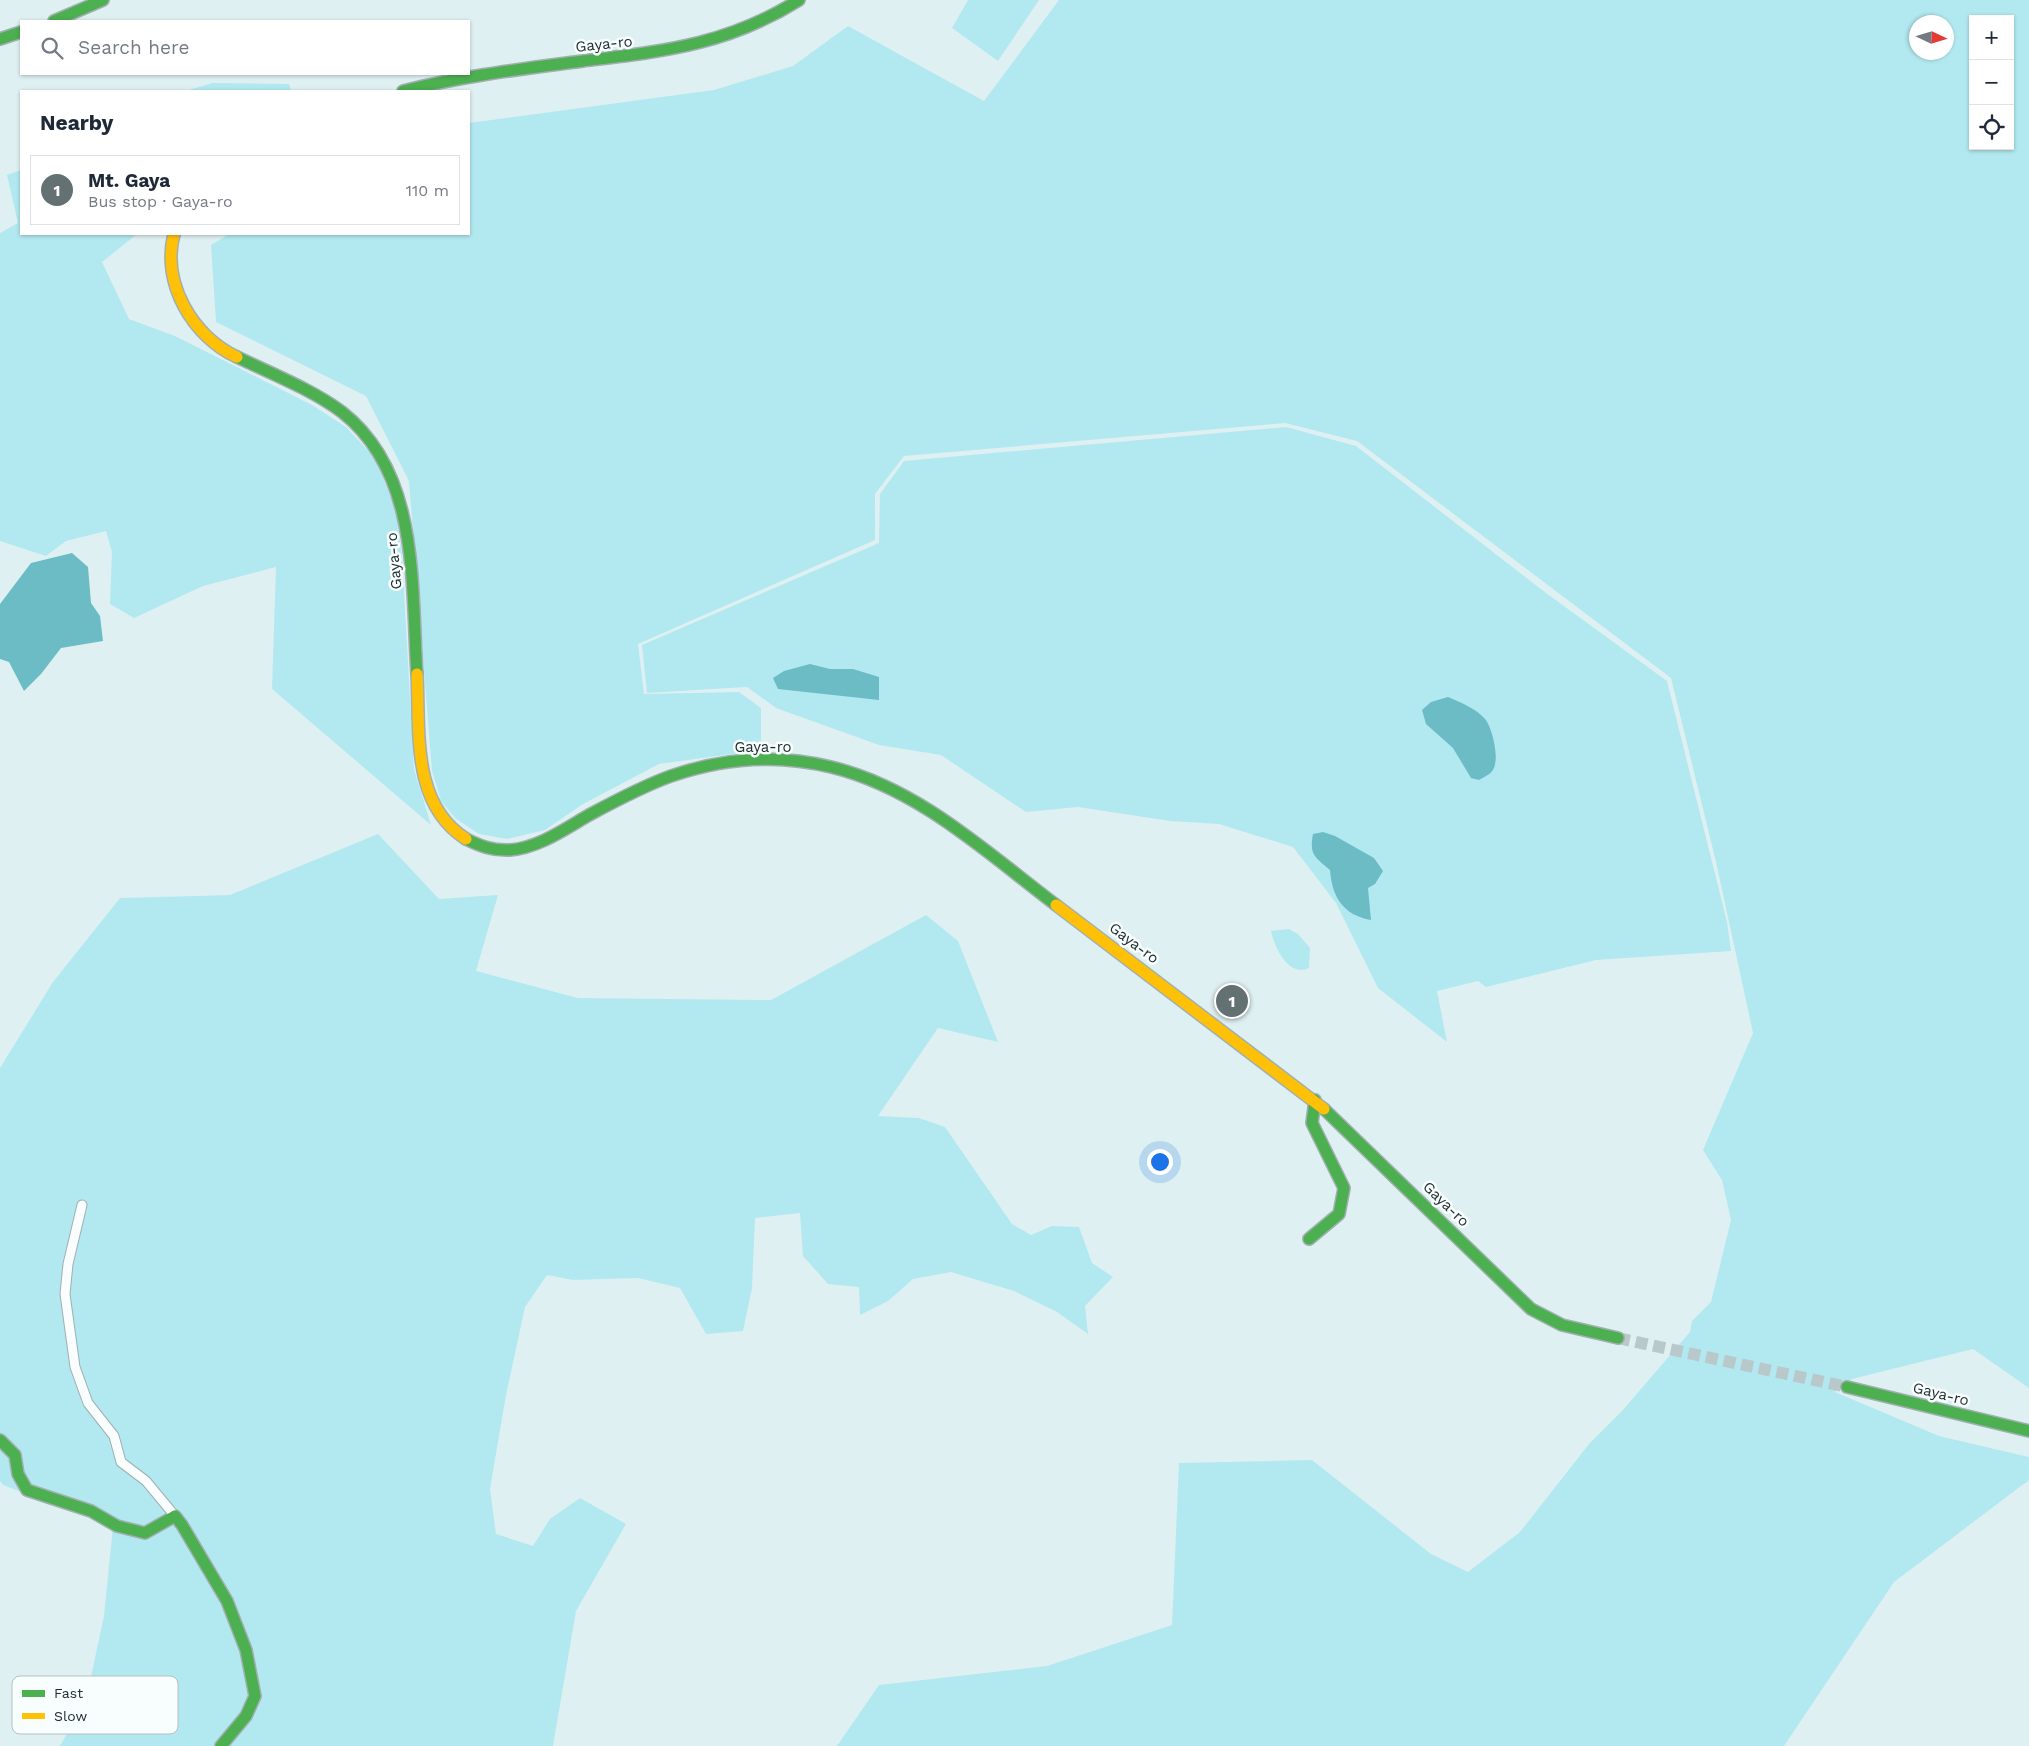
<!DOCTYPE html>
<html lang="en">
<head>
<meta charset="utf-8">
<style>
	body { margin:0; font-family:"Work Sans",sans-serif; background:#f6f6f7; color:#1f2937 }
	.controls { position:absolute; right:15px; top:15px; display:grid; overflow:hidden; border-radius:0px; box-shadow:0 1px 4px #0004 }
	.controls button { width:45px; height:45px; display:grid; place-items:center; padding:0; border:0; border-bottom:1px solid #e0e1e3; background:#fff; color:#1f2937; font:25px sans-serif }
	.compass { position:absolute; left:1909px; top:15px; width:45px; height:45px; border-radius:50%; background:#fff; box-shadow:0 1px 4px #0004; rotate:94deg }
	.you { position:absolute; left:1159px; top:1161px; width:18px; height:18px; margin:-12px; border:4px solid #fff; border-radius:50%; background:#1a73e8; box-shadow:0 0 0 8px #1a73e833 }
	.badge { display:grid; place-items:center; width:32px; height:32px; border-radius:50%; background:#647173; color:#fff; font-size:16px; font-weight:700 }
	.pin { position:absolute; translate:-50% -50%; border:2px solid #fff; box-shadow:0 1px 5px #0006 }
	.list { margin:0; padding:0; list-style:none }
	h2 { display:flex; justify-content:space-between; align-items:center; height:65px; margin:0; padding:0 20px; font-size:21px }
	h2 small { font-size:16px; font-weight:400; color:#747a83 }
	.list li { display:grid; grid-template-columns:32px 1fr auto; gap:15px; align-items:center; box-sizing:border-box; height:70px; margin:0 10px 10px; padding:0 10px; border:1px solid #e0e1e3; border-radius:0px }
	.list b { display:block; font-size:19px; white-space:nowrap }
	.list p { margin:0; font-size:16px; white-space:nowrap; color:#747a83 }
	.list em { font-size:16px; font-style:normal; color:#747a83 }
	.icon { flex:none; width:28px; height:28px; fill:none; stroke:currentColor; stroke-width:2; stroke-linecap:round; stroke-linejoin:round }
	.map { position:relative; flex:none; width:2029px; height:1746px; overflow:hidden }
	.search { position:absolute; background:#fff; box-shadow:0 1px 4px #0004; left:20px; top:20px; width:450px; height:55px; display:flex; align-items:center; gap:12px; box-sizing:border-box; padding:0 18px; border-radius:0px; color:#747a83; font-size:19px }
	.panel { position:absolute; background:#fff; box-shadow:0 1px 4px #0004; left:20px; top:90px; width:450px; height:145px; border-radius:0px }
	.map>svg:first-child { display:block }
	.green { fill:#b2e9f0; fill-rule:evenodd }
	.water { fill:#6bbcc4 }
	.lines { fill:none; stroke-linecap:round; stroke-linejoin:round }
	.secondary-tunnel { stroke:#b9c9cb; stroke-width:12; stroke-dasharray:12 6; stroke-linecap:butt }
	.street-casing { stroke:#a1afb0; stroke-width:11 }
	.fast-casing { stroke:#a1afb0; stroke-width:14 }
	.slow-casing { stroke:#a1afb0; stroke-width:14 }
	.street { stroke:#fafdfd; stroke-width:9 }
	.fast { stroke:#4caf50; stroke-width:11 }
	.slow { stroke:#ffc107; stroke-width:11 }
	.labels { text-anchor:middle; stroke-width:5; stroke-linejoin:round; paint-order:stroke }
	.street-label { font-size:15px; fill:#212d2f; stroke:#f8fefe }
	.key { fill:#f8fefe; stroke:#b8bfc0; stroke-width:1 }
	.key-label { font-size:14px; fill:#212d2f }
</style>
</head>
<body>
<div class="map">
<svg width="2029" height="1746" viewBox="0 0 2029 1746">
	<rect width="100%" height="100%" fill="#dff0f2"/>
	<!-- green -->
	<g class="green">
		<path d="M 968,0 L 1039,0 L 998,61 L 952,28 Z"/>
		<path d="M 1059,0 L 2029,0 L 2029,1388 L 1973,1349 L 1852,1379 L 1835,1392 L 1939,1436 L 2029,1457 L 2029,1480 L 1894,1582 L 1784,1746 L 837,1746 L 879,1685 L 1047,1666 L 1172,1625 L 1179,1463 L 1312,1460 L 1431,1554 L 1468,1572 L 1520,1532 L 1589,1444 L 1622,1411 L 1690,1332 L 1692,1321 L 1711,1302 L 1731,1220 L 1722,1180 L 1703,1150 L 1753,1033 L 1716,862 L 1671,678 L 1357,441 L 1285,423 L 904,456 L 875,494 L 875,540 L 638,644 L 644,694 L 739,692 L 761,708 L 761,750 L 659,764 L 583,804 L 545,830 L 507,839 L 479,834 L 455,818 L 441,801 L 432,771 L 409,481 L 366,396 L 216,322 L 211,245 L 229,234 L 469,234 L 469,123 L 714,90 L 793,66 L 848,26 L 984,101 ZM 1973,19 L 2010,19 L 2010,146 L 1973,146 ZM 1916,22 L 1946,22 L 1946,52 L 1916,52 Z"/>
		<path d="M 212,83 L 289,84 L 291,91 L 186,91 Z"/>
		<path d="M 21,170 L 21,234 L 137,234 L 102,262 L 129,319 L 175,336 L 312,405 L 346,427 L 375,458 L 396,510 L 402,555 L 414,769 L 431,825 L 272,689 L 276,567 L 203,586 L 134,618 L 110,604 L 112,552 L 106,531 L 66,541 L 46,556 L 0,541 L 0,233 L 18,223 L 7,175 Z"/>
		<path d="M 1286,427 L 1356,446 L 1546,593 L 1667,681 L 1727,922 L 1731,951 L 1596,960 L 1486,987 L 1478,981 L 1437,991 L 1447,1042 L 1378,988 L 1336,903 L 1293,847 L 1219,824 L 1170,821 L 1078,807 L 1026,812 L 941,755 L 879,745 L 776,708 L 747,687 L 647,693 L 642,645 L 879,543 L 880,494 L 904,461 Z"/>
		<path d="M 378,834 L 439,899 L 498,895 L 476,971 L 578,998 L 771,1000 L 926,915 L 958,941 L 998,1042 L 938,1028 L 878,1116 L 919,1118 L 945,1127 L 1012,1224 L 1031,1235 L 1052,1226 L 1079,1227 L 1092,1263 L 1113,1277 L 1085,1306 L 1088,1334 L 1057,1312 L 1014,1291 L 951,1272 L 913,1279 L 888,1301 L 860,1315 L 859,1287 L 828,1284 L 803,1256 L 800,1213 L 755,1218 L 752,1288 L 743,1331 L 706,1334 L 680,1288 L 638,1278 L 573,1280 L 547,1275 L 525,1307 L 506,1395 L 490,1489 L 496,1534 L 533,1546 L 550,1519 L 580,1498 L 626,1524 L 576,1611 L 553,1746 L 60,1746 L 86,1700 L 104,1616 L 113,1526 L 3,1485 L 0,1481 L 0,1068 L 53,982 L 120,898 L 230,895 Z"/>
		<path d="M 1289,929 L 1298,934 L 1310,948 L 1309,968 C 1288,978 1274,946 1271,931 Z"/>
	</g>
	<!-- water -->
	<g class="water">
		<path d="M 72,553 L 88,567 L 91,603 L 100,616 L 103,641 L 61,648 L 41,674 L 24,691 L 9,662 L 0,659 L 0,604 L 31,563 Z"/>
		<path d="M 810,664 L 830,669 L 853,669 L 879,677 L 879,700 L 778,689 L 773,678 L 784,671 Z"/>
		<path d="M 1448,697 C 1460,702 1477,709 1485,719 C 1492,727 1498,754 1495,764 C 1494,773 1486,776 1479,780 L 1471,778 L 1453,748 L 1426,724 L 1422,710 L 1431,702 Z"/>
		<path d="M 1323,832 L 1335,836 L 1374,858 L 1383,871 L 1375,884 L 1368,888 L 1371,920 C 1343,915 1332,897 1330,870 C 1315,857 1309,855 1313,834 Z"/>
	</g>
	<g class="lines">
		<!-- secondary-tunnel -->
		<path class="secondary-tunnel" d="M 1618,1338 L 1847,1387"/>
		<!-- street casing -->
		<g class="street-casing">
			<path id="street" d="M 82,1205 L 68,1264 L 65,1294 L 75,1367 L 88,1403 L 114,1436 L 121,1462 L 146,1481 L 175,1516"/>
		</g>
		<!-- fast casing -->
		<g class="fast-casing">
			<g id="fast">
				<path d="M 54,21 L 103,0"/>
				<path d="M 0,39 L 21,32"/>
				<path d="M 403,91 C 462,76 522,69 583,61 C 664,51 727,45 799,0"/>
				<path d="M 237,357 C 272,374 311,389 342,412 C 420,473 411,585 417,674"/>
				<path d="M 466,839 C 480,846 493,851 510,850 C 538,848 565,829 589,815 C 615,801 643,786 671,776 C 723,758 778,754 831,767 C 918,788 986,852 1056,905"/>
				<path d="M 1324,1109 L 1531,1309 L 1562,1325 L 1618,1338"/>
				<path d="M 1309,1239 L 1339,1214 L 1344,1188 L 1312,1123 L 1315,1100"/>
				<path d="M 1847,1387 L 2029,1431"/>
				<path d="M 0,1440 L 15,1455 L 18,1474 L 27,1490 L 91,1511 L 117,1526 L 145,1533 L 175,1516 L 182,1525 L 227,1601 L 246,1650 L 255,1696 L 246,1716 L 221,1746"/>
			</g>
		</g>
		<!-- slow casing -->
		<g class="slow-casing">
			<g id="slow">
				<path d="M 174,234 C 161,283 193,337 237,357"/>
				<path d="M 417,674 C 420,732 411,804 466,839"/>
				<path d="M 1056,905 L 1324,1109"/>
			</g>
		</g>
		<!-- street -->
		<use href="#street" class="street"/>
		<!-- fast -->
		<use href="#fast" class="fast"/>
		<!-- slow -->
		<use href="#slow" class="slow"/>
	</g>
	<g class="labels">
		<!-- street labels -->
		<g class="street-label">
			<text transform="translate(604 44) rotate(-6)" y="5">Gaya-ro</text>
			<text transform="translate(394 561) rotate(-95)" y="5">Gaya-ro</text>
			<text x="763" y="752">Gaya-ro</text>
			<text transform="translate(1134 943) rotate(37)" y="5">Gaya-ro</text>
			<text transform="translate(1446 1204) rotate(44)" y="5">Gaya-ro</text>
			<text transform="translate(1941 1394) rotate(14)" y="5">Gaya-ro</text>
		</g>
	</g>
	<!-- legend -->
	<rect x="12" y="1676" width="166" height="58" rx="8" class="key"/>
	<rect x="22" y="1690" width="23" height="7" fill="#4caf50"/>
	<rect x="22" y="1713" width="23" height="6" fill="#ffc107"/>
	<g class="key-label">
		<text x="54" y="1698">Fast</text>
		<text x="54" y="1721">Slow</text>
	</g>
</svg>
<div class="controls">
<button>+</button>
<button>−</button>
<button><svg class="icon" aria-label="locate" viewBox="0 0 24 24"><circle cx="12" cy="12" r="6"/><path d="M12 2v4M12 18v4M2 12h4M18 12h4"/></svg></button>
</div>
<svg class="compass" viewBox="-18 -18 36 36"><path d="M0-13l5 13h-10z" fill="#e53935"/><path d="M0 13l5-13h-10z" fill="#747a83"/></svg>
<div class="you"></div>
<div class="pin badge" style="left:1232px;top:1001px">1</div>
<div class="search"><svg class="icon" aria-label="search" viewBox="0 0 24 24"><circle cx="10" cy="10" r="6"/><path d="M15 15l6 6"/></svg>Search here</div>
<section class="panel">
<h2>Nearby<small></small></h2>
<ul class="list">
<li><span class="badge">1</span><div><b>Mt. Gaya</b><p>Bus stop · Gaya-ro</p></div><em>110 m</em></li>
</ul>
</section>
</div>
</body>
</html>
